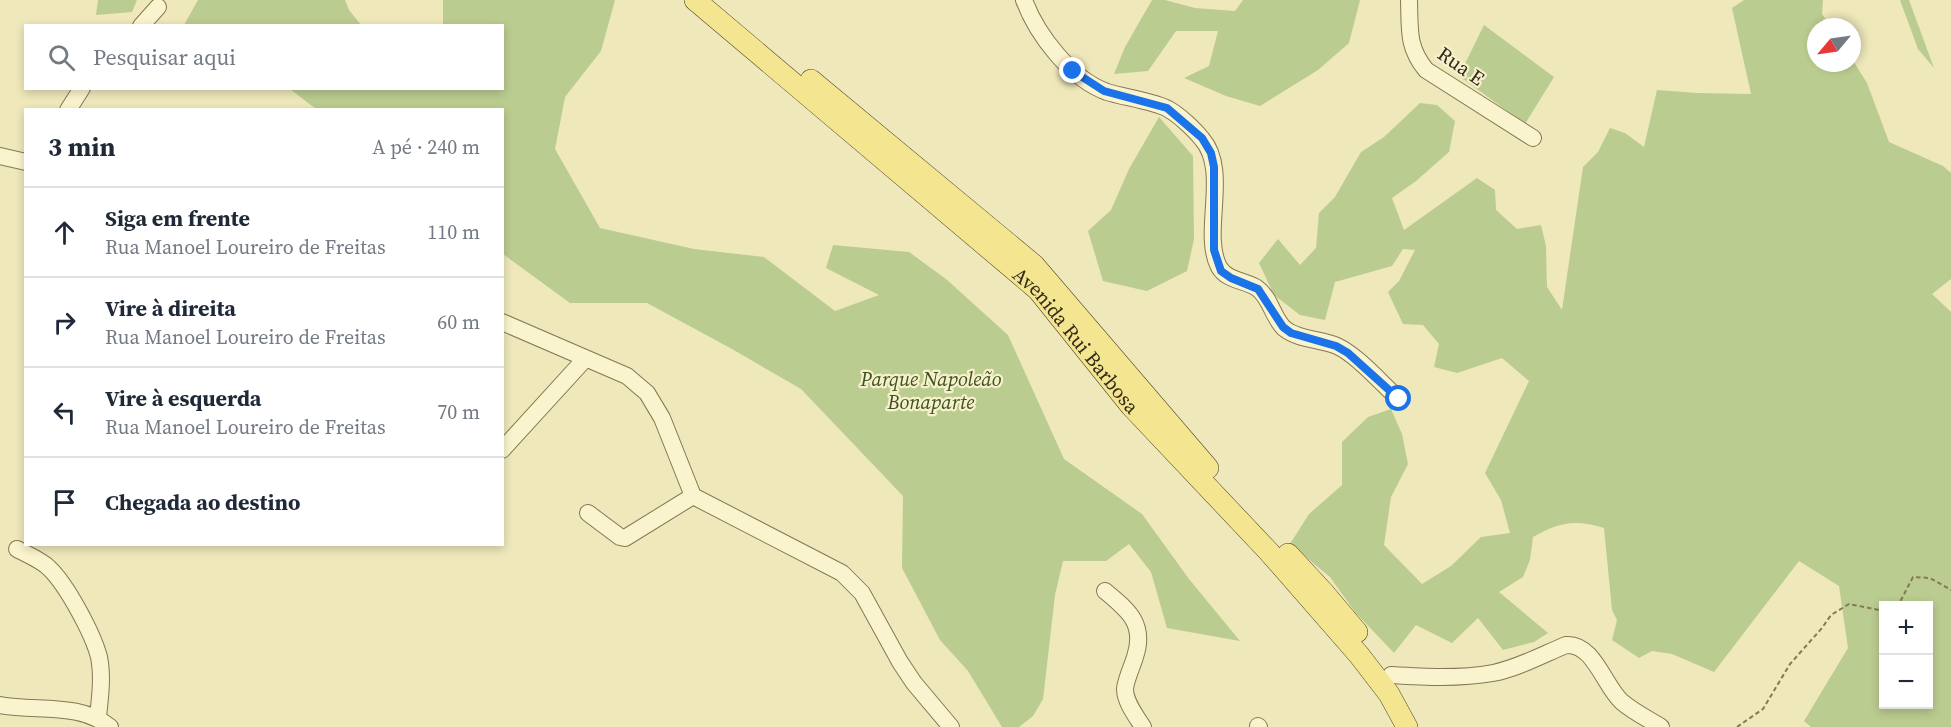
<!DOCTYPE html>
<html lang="pt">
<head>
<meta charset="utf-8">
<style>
	body { margin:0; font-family:"Source Serif 4",serif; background:#f2f2f3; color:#1f2937 }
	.controls { position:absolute; right:18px; bottom:18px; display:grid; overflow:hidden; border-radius:0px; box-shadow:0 3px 9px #0003 }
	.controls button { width:54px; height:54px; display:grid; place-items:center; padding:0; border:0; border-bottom:2px solid #e0e1e3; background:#fff; color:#1f2937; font:30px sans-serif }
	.compass { position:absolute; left:1807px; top:18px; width:54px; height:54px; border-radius:50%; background:#fff; box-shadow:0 3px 9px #0003; rotate:241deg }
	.stop { position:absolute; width:18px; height:18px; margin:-14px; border:4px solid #1a73e8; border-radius:50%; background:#fff }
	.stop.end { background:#1a73e8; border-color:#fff; box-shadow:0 2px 6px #0008 }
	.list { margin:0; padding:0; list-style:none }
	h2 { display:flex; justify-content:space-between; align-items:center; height:78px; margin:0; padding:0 24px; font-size:26px }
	h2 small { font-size:20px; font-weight:400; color:#747a83 }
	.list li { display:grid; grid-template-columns:39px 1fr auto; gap:18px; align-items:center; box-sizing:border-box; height:90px; padding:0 24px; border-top:2px solid #e0e1e3 }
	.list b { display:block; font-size:22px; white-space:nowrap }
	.list p { margin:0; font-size:20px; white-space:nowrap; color:#747a83 }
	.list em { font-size:20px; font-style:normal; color:#747a83 }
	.icon { flex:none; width:33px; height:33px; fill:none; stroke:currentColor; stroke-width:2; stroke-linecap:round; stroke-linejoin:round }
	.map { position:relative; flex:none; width:1951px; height:727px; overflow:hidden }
	.search { position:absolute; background:#fff; box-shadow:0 3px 9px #0003; left:24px; top:24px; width:480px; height:66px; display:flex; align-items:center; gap:15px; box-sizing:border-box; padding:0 21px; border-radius:0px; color:#747a83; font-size:22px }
	.panel { position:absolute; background:#fff; box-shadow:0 3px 9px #0003; left:24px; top:108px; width:480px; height:438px; border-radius:0px }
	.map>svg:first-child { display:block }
	.green { fill:#bbcc90; fill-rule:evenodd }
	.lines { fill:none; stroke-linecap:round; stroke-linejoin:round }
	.minor-casing { stroke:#867755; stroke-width:18 }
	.major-casing { stroke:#53442a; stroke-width:22 }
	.path { stroke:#867755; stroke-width:2; stroke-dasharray:4.5 3; stroke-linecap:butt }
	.minor { stroke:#faf4ce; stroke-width:16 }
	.major { stroke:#f4e690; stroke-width:21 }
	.route { stroke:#1a73e8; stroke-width:8 }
	.labels { text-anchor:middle; stroke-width:4.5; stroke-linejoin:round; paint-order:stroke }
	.street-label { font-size:20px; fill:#342b1a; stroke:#f6f1cb }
	.park-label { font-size:20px; font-style:italic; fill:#3d5120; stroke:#f6f1cb }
</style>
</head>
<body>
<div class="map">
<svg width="1951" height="727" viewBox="0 0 1951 727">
	<rect width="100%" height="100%" fill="#eee8bb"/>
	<!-- green -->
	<g class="green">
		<path d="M 98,0 L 137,0 L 132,12 L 96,15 Z"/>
		<path d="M 198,0 L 345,0 L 349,10 L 361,25 L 184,25 Z"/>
		<path d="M 443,0 L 615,0 L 601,51 L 565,97 L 555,149 L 600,228 L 694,249 L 764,257 L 835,311 L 879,295 L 826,268 L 833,245 L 909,252 L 946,279 L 1008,335 L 1064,459 L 1142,514 L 1189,579 L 1240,641 L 1167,628 L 1151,572 L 1129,544 L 1106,561 L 1063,561 L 1055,595 L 1043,699 L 1033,716 L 1019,727 L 1002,727 L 968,671 L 940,640 L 902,568 L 903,496 L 801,389 L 732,349 L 647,303 L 570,303 L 503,254 L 502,110 L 316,109 L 290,89 L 502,88 L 502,26 L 443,25 Z"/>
		<path d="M 1152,0 L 1165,0 L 1195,8 L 1235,11 L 1243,0 L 1360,0 L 1349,43 L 1318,70 L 1260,106 L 1226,96 L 1184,78 L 1209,66 L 1218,31 L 1176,31 L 1148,71 L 1114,74 L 1125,47 Z"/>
		<path d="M 1744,0 L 1823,0 L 1822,14 L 1831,27 L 1816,27 L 1816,63 L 1852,63 L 1852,59 L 1867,83 L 1889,142 L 1943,166 L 1951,173 L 1951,279 L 1932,294 L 1951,312 L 1951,727 L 1811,727 L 1804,721 L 1848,648 L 1839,586 L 1799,561 L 1714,672 L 1672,654 L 1652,651 L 1639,658 L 1612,640 L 1617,620 L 1612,610 L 1604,528 C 1575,519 1559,522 1533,537 L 1530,560 L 1523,577 L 1499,592 L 1548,633 L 1534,642 L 1503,650 L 1478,618 L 1452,643 L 1416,625 L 1394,653 L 1355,612 L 1330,577 L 1290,544 L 1309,514 L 1342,485 L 1342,442 L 1368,417 L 1391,409 L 1402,434 L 1408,464 L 1391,497 L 1384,545 L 1422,584 L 1451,566 L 1481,537 L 1510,533 L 1501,500 L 1485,473 L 1529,381 L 1502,358 L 1457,373 L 1434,367 L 1439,344 L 1423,325 L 1403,324 L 1388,292 L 1399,281 L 1415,250 L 1403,249 L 1392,266 L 1335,282 L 1325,320 L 1300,315 L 1274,295 L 1259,263 L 1278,239 L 1300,265 L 1316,248 L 1319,213 L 1335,197 L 1361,152 L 1384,137 L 1420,103 L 1437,105 L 1455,121 L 1449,152 L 1416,181 L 1392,198 L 1404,230 L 1477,178 L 1495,190 L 1496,210 L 1517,229 L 1541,225 L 1546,246 L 1547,287 L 1562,310 L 1583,167 L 1598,152 L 1610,128 L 1625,133 L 1644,147 L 1657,90 L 1697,93 L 1751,94 L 1732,8 ZM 1884,606 L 1928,606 L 1928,704 L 1884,704 Z"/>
		<path d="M 1900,0 L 1909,0 L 1934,68 L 1918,49 Z"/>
		<path d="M 1484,25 L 1554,77 L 1525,124 L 1459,76 Z"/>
		<path d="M 1159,117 L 1193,156 L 1194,239 L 1187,271 L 1147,291 L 1103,281 L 1088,231 L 1111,210 L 1129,169 Z"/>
	</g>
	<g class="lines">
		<!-- minor casing -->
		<g class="minor-casing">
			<g id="minor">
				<path d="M 1024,0 C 1037,35 1071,79 1107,92 C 1123,97 1157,102 1168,109 C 1178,114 1195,130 1202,139 C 1230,171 1201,233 1219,267 C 1227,281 1245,280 1257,288 C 1271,298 1273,319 1285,329 C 1299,340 1321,339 1337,346 C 1357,355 1382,384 1399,399"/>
				<path d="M 1409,0 C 1410,29 1407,47 1426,70 L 1533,138"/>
				<path d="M 141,26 L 158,7"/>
				<path d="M 68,110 L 82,88"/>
				<path d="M 0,156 L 26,162"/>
				<path d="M 502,322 L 627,376 L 647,393 L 662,418 L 693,496 L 842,573 L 862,593 L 900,662 L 914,683 L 951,727"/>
				<path d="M 502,450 L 585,359"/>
				<path d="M 588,513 L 620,537 L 625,538 L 693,496"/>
				<path d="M 17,549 C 28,555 41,560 49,568 C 67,585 93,634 99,657 C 103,677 100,697 98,717"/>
				<path d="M 1105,591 C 1128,610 1146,624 1135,657 C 1132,667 1126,679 1125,689 C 1125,702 1136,716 1143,727"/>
				<path d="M 1391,675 C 1424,677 1460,679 1493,673 C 1518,668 1542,655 1566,645 C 1594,643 1604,686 1622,702 C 1634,712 1648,719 1661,727"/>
				<path d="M 0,705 C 37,712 79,702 110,727"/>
				<path d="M 1258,726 L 1259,727"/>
			</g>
		</g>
		<!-- major casing -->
		<g class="major-casing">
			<g id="major">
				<path id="s1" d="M 695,0 L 1038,290 L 1131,406 L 1269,552 L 1359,655 L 1389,694 L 1407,727"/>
				<path d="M 811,80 L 1034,265 L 1208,468"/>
				<path d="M 1288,554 L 1325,594 L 1357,632"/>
			</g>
		</g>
		<!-- path -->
		<g class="path">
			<path d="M 1895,606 L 1901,600 L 1913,577 L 1930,578 L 1951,590"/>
			<path d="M 1737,727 L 1763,709 L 1790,664 L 1822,628 L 1831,615 L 1849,604 L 1884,611"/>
		</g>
		<!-- minor -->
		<use href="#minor" class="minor"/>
		<!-- major -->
		<use href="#major" class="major"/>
	</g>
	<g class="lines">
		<!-- route -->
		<path class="route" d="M 1073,71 L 1104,91 L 1167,108 L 1202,138 L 1211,153 L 1214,167 L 1214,250 L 1221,271 L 1231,278 L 1258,289 L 1283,327 L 1291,333 L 1336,346 L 1348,353 L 1399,399"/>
	</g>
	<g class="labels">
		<!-- street labels -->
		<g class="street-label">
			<text transform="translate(1461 66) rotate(35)" y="7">Rua E</text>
			<text dy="7" stroke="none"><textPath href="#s1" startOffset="512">Avenida Rui Barbosa</textPath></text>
		</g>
		<!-- park labels -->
		<g class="park-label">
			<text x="931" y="386">Parque Napoleão<tspan x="931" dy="23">Bonaparte</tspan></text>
		</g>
	</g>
</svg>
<div class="controls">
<button>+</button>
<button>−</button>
</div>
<svg class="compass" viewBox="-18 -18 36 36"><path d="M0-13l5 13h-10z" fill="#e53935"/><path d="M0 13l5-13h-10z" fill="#747a83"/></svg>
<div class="stop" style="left:1399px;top:399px"></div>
<div class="stop end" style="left:1073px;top:71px"></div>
<div class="search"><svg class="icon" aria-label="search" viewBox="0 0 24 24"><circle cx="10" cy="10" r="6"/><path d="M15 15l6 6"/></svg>Pesquisar aqui</div>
<section class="panel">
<h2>3 min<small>A pé · 240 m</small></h2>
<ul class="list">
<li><svg class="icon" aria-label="ahead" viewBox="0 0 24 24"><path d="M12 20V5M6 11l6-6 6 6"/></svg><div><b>Siga em frente</b><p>Rua Manoel Loureiro de Freitas</p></div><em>110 m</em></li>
<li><svg class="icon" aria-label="right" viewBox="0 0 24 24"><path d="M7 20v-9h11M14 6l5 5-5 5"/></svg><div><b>Vire à direita</b><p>Rua Manoel Loureiro de Freitas</p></div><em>60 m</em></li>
<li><svg class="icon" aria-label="left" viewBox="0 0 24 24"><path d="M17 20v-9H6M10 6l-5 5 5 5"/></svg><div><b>Vire à esquerda</b><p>Rua Manoel Loureiro de Freitas</p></div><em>70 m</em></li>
<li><svg class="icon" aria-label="arrive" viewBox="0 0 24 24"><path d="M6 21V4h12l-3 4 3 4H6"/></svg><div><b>Chegada ao destino</b></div></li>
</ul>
</section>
</div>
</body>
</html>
